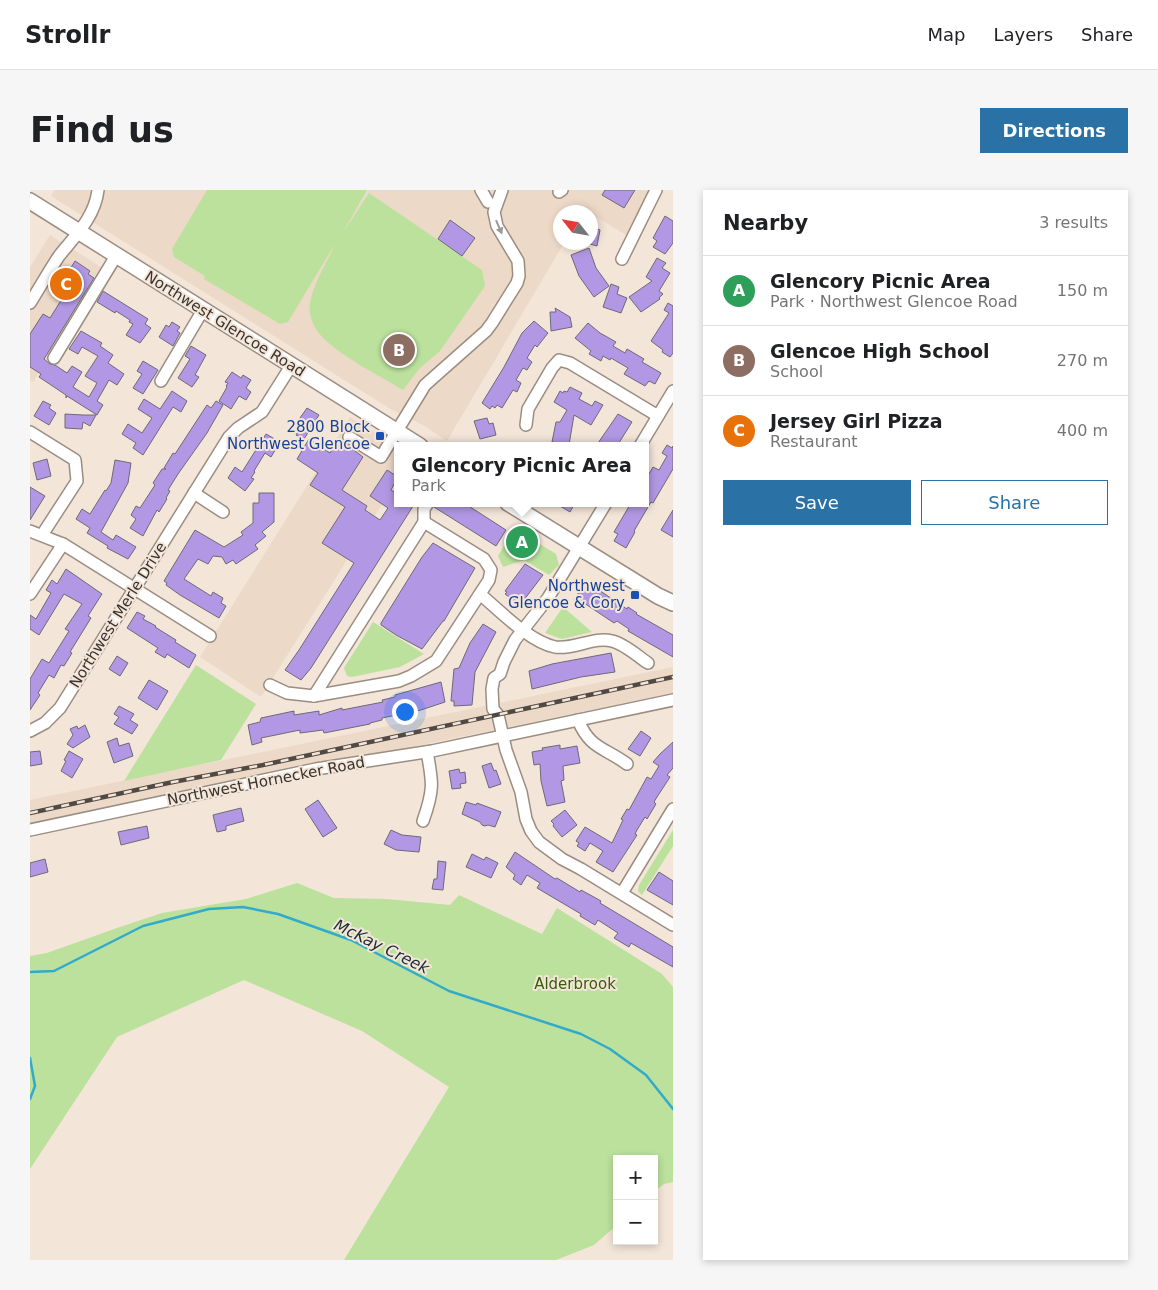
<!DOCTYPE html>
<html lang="en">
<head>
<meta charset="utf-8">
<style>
	body { margin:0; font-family:"DejaVu Sans",sans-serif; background:#f6f6f6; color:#202124 }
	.controls { position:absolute; right:15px; bottom:15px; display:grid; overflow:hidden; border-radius:0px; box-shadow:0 2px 8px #0003 }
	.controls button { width:45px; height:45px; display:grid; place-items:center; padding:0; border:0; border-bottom:1px solid #e0e0e0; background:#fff; color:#202124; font:25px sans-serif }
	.compass { position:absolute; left:523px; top:15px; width:45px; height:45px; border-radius:50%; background:#fff; box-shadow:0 2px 8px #0003; rotate:301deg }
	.you { position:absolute; left:374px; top:521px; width:18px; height:18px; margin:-12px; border:4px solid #fff; border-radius:50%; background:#1a73e8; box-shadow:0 0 0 8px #1a73e833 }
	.badge { display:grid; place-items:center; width:32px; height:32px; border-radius:50%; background:#2a71a5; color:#fff; font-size:16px; font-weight:700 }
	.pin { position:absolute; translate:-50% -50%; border:2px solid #fff; box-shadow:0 1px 5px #0006 }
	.popup { position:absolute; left:364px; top:252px; width:255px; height:65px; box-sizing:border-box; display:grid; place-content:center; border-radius:0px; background:#fff; filter:drop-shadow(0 1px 4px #0005); font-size:16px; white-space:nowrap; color:#757577 }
	.popup b { font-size:19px; color:#202124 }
	.popup::after { content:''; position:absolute; left:50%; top:100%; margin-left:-10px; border:10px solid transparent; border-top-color:#fff }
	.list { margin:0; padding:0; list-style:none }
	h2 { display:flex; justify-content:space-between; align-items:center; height:65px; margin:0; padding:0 20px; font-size:21px }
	h2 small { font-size:16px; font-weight:400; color:#757577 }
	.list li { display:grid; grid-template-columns:32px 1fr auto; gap:15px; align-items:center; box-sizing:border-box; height:70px; padding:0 20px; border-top:1px solid #e0e0e0 }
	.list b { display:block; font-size:19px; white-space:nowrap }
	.list p { margin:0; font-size:16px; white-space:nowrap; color:#757577 }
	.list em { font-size:16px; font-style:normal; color:#757577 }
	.actions { display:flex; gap:10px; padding:15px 20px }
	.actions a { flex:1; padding:11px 0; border:1px solid #2a71a5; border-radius:0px; text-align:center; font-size:18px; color:#2a71a5 }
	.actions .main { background:#2a71a5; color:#fff }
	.map { position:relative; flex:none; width:643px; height:1070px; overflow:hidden; border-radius:0px }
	header { display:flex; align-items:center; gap:30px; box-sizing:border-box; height:70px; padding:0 25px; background:#fff; border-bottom:1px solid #e0e0e0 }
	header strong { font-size:24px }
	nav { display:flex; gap:28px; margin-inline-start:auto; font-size:18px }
	.intro { display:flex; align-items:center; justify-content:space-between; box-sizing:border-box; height:120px; padding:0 30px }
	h1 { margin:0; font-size:35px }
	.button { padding:12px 22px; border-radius:0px; background:#2a71a5; color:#fff; font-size:18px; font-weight:700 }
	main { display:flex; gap:30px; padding:0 30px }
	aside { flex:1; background:#fff; border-radius:0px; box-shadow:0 2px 8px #0003 }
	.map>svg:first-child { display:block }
	.built { fill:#edd9c7 }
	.green { fill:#bbe19d }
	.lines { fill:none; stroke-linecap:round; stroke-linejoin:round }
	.stream { stroke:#32aaca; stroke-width:2.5 }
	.building { fill:#b298e4; stroke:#6d6977 }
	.minor-casing { stroke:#9a8d81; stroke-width:14 }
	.major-casing { stroke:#9a8d81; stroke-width:18 }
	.minor { stroke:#fff; stroke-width:11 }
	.major { stroke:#fff; stroke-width:15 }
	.rail-casing { stroke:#514a44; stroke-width:4.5 }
	.rail { stroke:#f4e5d9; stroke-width:2.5; stroke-dasharray:8; stroke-linecap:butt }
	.oneway { fill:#9c9996 }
	.transit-dot { fill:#1a4fb4; stroke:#f4e5d9; stroke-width:2 }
	.labels { text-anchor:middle; stroke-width:4; stroke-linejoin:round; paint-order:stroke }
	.street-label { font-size:15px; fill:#38332e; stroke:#f4e5d9 }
	.transit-label { font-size:15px; fill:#164399; stroke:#f4e5d9; text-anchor:end }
	.park-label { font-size:15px; fill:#375c0a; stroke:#f4e5d9 }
	.water-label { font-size:16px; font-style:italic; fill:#1a2e34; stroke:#f4e5d9 }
</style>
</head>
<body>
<header>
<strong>Strollr</strong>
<nav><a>Map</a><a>Layers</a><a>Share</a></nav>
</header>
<div class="intro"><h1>Find us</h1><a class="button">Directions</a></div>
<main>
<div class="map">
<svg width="643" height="1070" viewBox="0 0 643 1070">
	<rect width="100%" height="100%" fill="#f4e5d9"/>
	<!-- built -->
	<g class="built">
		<path d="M 25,0 L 619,0 L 596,45 L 561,24 L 560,22 L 554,20 L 552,22 L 530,22 L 530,52 L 534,53 L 417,251 L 393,235 L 362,220 L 21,6 Z"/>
		<path d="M 20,45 L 74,79 L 3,192 L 0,190 L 0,77 Z"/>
		<path d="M 320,227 L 368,256 L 368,289 L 231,507 L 170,467 Z"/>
		<path d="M 643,477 L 643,503 L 0,636 L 0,610 Z"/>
	</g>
	<!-- green -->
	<g class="green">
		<path d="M 177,0 L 337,0 L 312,44 L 339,3 L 452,80 L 455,96 L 410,161 L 389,179 L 373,200 C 348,185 314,168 293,148 C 284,139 278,126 280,113 C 284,91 297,73 305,54 L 258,132 L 250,134 L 174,89 L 175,86 L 144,67 L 142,59 Z"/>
		<path d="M 484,338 L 526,364 L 529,375 L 519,385 L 494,370 L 473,377 L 468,366 Z"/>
		<path d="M 533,417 L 562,442 L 532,449 L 515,443 Z"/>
		<path d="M 343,432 L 394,464 L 370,477 L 322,487 L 317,486 L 314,478 Z"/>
		<path d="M 166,475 L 226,514 L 191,570 L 94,591 Z"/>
		<path d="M 643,640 L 643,656 L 612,705 L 608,701 L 609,695 Z"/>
		<path d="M 267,693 L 304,708 L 357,709 L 420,715 L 429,705 L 512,744 L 527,718 L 632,784 L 643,797 L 643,992 L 634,994 L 624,1002 L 624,969 L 587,969 L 587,1035 L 564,1055 L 526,1070 L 314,1070 L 419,897 L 332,841 L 214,790 L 87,847 L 0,979 L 0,766 L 17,763 L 87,738 L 132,723 L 216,709 Z"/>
	</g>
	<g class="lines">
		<!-- stream -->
		<g class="stream">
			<path d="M 0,782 L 24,781 L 113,736 L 179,719 L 213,717 L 248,724 L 321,750 L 419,801 L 551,844 L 580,859 L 616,885 L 643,919"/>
			<path d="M 0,868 L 5,896 L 0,909"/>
		</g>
	</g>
	<!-- building -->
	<g class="building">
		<path d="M 575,0 L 605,0 L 594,18 L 572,5 Z"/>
		<path d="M 635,26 L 643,31 L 643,53 L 635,64 L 623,57 L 627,51 L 623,48 Z"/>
		<path d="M 420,30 L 445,48 L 432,66 L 408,49 Z"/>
		<path d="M 560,37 L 570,40 L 567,56 L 560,54 Z"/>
		<path d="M 559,58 L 566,78 L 579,96 L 564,107 L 549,86 L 541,65 Z"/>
		<path d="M 627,68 L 636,73 L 632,78 L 640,83 L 629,101 L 633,104 L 629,108 L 630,109 L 611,122 L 599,107 L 622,91 L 616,87 Z"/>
		<path d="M 45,71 L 60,81 L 58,84 L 64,88 L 14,169 L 20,174 L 25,175 L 37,183 L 42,176 L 52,182 L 43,197 L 59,207 L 67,193 L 55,186 L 68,166 L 52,157 L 48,164 L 39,159 L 51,141 L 72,153 L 70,156 L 83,165 L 78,173 L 94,184 L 87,195 L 79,190 L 67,211 L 73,215 L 67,225 L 37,206 L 36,208 L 36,205 L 9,187 L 11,184 L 0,177 L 0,144 L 13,124 L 20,128 L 35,104 L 28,99 Z"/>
		<path d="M 581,94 L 589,97 L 587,104 L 597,108 L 591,123 L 573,117 Z"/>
		<path d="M 73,101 L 118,129 L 115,134 L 121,138 L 110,153 L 96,145 L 103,134 L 99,132 L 100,130 L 86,121 L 85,123 L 67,112 Z"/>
		<path d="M 638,113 L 643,116 L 643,163 L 640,167 L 632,162 L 633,160 L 621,151 L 639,123 L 634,120 Z"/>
		<path d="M 525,118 L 540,127 L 542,137 L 521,141 L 520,122 L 526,122 Z"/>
		<path d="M 504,131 L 518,143 L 507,157 L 505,155 L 497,168 L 502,172 L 497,180 L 493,178 L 486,190 L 491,193 L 487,202 L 483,200 L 472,218 L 467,215 L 465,218 L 462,216 L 460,219 L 452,213 L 474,177 L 492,143 Z"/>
		<path d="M 142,132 L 150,137 L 147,141 L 150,143 L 143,156 L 129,147 L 136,135 L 139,137 Z"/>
		<path d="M 558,133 L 570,143 L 586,152 L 583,156 L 595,163 L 597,159 L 614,169 L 612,172 L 631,183 L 625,194 L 619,191 L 615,196 L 594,184 L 598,178 L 581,168 L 580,170 L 573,166 L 571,171 L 559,164 L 561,161 L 545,148 Z"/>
		<path d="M 161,156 L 176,165 L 165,185 L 169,187 L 162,197 L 148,188 L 160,169 L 155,166 Z"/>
		<path d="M 113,171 L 128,180 L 113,204 L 103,198 L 112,184 L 107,181 Z"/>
		<path d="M 202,182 L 211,188 L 213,185 L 221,190 L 216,198 L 221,202 L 216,210 L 209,206 L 201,219 L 189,211 L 197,197 L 196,196 L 198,193 L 195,192 Z"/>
		<path d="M 540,197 L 552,203 L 549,209 L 562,216 L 565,211 L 573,215 L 561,235 L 544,225 L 539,255 L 522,252 L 526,232 L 530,232 L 537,220 L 524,212 L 530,201 L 533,203 L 534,201 L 537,202 Z"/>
		<path d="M 142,201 L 157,211 L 151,222 L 143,217 L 113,265 L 103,258 L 106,253 L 92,244 L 98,234 L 112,243 L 122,228 L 108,219 L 114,209 L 130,219 Z"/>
		<path d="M 13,211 L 21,215 L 19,218 L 26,223 L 19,235 L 4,226 Z"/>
		<path d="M 186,211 L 193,215 L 177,243 L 148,284 L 138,300 L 140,301 L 136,308 L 137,309 L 129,322 L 127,320 L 113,346 L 100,338 L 106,329 L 101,325 L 106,316 L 110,318 L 125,295 L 123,293 L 132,279 L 136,279 L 134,278 L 143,263 L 145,264 L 177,215 L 181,218 Z"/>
		<path d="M 277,218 L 289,225 L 274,249 L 266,245 L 270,238 L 265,235 Z"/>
		<path d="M 35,224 L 53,225 L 66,225 L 60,236 L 53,232 L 52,239 L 35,238 Z"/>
		<path d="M 588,224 L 602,232 L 587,256 L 566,256 Z"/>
		<path d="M 457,228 L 459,234 L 463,233 L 466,245 L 450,249 L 444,231 Z"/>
		<path d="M 236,244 L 250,252 L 241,267 L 235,263 L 224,281 L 225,282 L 221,288 L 224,289 L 215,301 L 198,288 L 205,277 L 212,282 Z"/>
		<path d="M 279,249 L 300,263 L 307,251 L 316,257 L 317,255 L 333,267 L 312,300 L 337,316 L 335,320 L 350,330 L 358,318 L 340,306 L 357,280 L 368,287 L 361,300 L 368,304 L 368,313 L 385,313 L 281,478 L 271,490 L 255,480 L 269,460 L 324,373 L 292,353 L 315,317 L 280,295 L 288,283 L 267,269 Z"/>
		<path d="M 637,255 L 642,258 L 643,256 L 643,279 L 623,313 L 621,312 L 604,341 L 605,342 L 596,358 L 584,351 L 588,344 L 584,342 L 601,313 L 616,313 L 616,289 L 623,277 L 629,280 L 637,266 L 632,263 Z"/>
		<path d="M 17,269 L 21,286 L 7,290 L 3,273 Z"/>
		<path d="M 85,270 L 101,273 L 98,293 L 71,342 L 83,350 L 86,345 L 106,357 L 98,369 L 77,358 L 78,356 L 57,343 L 60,338 L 46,329 L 52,319 L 60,324 L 75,300 L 76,301 L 81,293 Z"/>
		<path d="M 0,297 L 15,306 L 0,330 Z"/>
		<path d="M 229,303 L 244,303 L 244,332 L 232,342 L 236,346 L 225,355 L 228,359 L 206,374 L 203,370 L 196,374 L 192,367 L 183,366 L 178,374 L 168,369 L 154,389 L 181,406 L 183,402 L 193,408 L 191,413 L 196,416 L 189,428 L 150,405 L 136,395 L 137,393 L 134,391 L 165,340 L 194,357 L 213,345 L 211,342 L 223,333 L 223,313 L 229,313 Z"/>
		<path d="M 405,313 L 434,313 L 476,340 L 466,356 L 404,317 Z"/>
		<path d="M 525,313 L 545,313 L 540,322 Z"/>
		<path d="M 643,320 L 643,347 L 631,340 Z"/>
		<path d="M 403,353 L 445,378 L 414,431 L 413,431 L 392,459 L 366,445 L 351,435 L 351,433 L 392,367 Z"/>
		<path d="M 495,374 L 513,385 L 490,415 L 475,404 L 477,402 L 475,401 Z"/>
		<path d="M 36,379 L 72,404 L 58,426 L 61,428 L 40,462 L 42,463 L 34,476 L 31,475 L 24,488 L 19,485 L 8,503 L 10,505 L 0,520 L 0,489 L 12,469 L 19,473 L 39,441 L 35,439 L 52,414 L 34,404 L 9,445 L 0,439 L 0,425 L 6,429 L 21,403 L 16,400 L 22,390 L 27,394 Z"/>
		<path d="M 554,394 L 564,400 L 566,398 L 597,419 L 598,417 L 607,423 L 606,424 L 643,445 L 643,467 L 598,441 L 599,439 L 587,431 L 584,433 L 554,413 L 553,416 L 544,410 Z"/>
		<path d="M 107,422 L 115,426 L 113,429 L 126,436 L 125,437 L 146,450 L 145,452 L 166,465 L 159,478 L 137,464 L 135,468 L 125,462 L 128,458 L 97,438 Z"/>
		<path d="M 453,434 L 466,442 L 445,482 L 442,515 L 424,516 L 424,511 L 421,511 L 424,479 L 429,478 L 440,453 Z"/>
		<path d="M 581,463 L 585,482 L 551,487 L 502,499 L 499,481 L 522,474 Z"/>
		<path d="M 87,466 L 98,473 L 90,486 L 79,479 Z"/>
		<path d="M 119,490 L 138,501 L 127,520 L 108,508 Z"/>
		<path d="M 411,492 L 415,512 L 391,520 L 352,528 L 352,530 L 340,533 L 340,534 L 294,543 L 293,540 L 270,543 L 270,540 L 231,548 L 232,552 L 222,555 L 218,535 L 230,532 L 231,528 L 264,521 L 264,525 L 289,521 L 289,525 L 312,518 L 312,520 L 353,512 L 352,510 L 365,507 L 365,505 Z"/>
		<path d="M 89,516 L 104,524 L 100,530 L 108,535 L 102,544 L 84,534 L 89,527 L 84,524 Z"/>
		<path d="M 55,535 L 60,547 L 43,558 L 37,554 L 43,545 L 40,539 L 47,536 L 48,539 Z"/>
		<path d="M 611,541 L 621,548 L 610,566 L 598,559 Z"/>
		<path d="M 87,548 L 89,556 L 99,553 L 103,566 L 84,573 L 77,552 Z"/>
		<path d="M 643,552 L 643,578 L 637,585 L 640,587 L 627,607 L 624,612 L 626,614 L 617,629 L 615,627 L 607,640 L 605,644 L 607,645 L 583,682 L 566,672 L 573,661 L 560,653 L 555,661 L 547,656 L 549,653 L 546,651 L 555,637 L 582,653 L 593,630 L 591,629 L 597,619 L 599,620 L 617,587 L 621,589 L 629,576 L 623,572 L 630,564 Z"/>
		<path d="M 530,555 L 530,559 L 547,556 L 550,573 L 533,576 L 534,590 L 531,591 L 535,612 L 517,616 L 511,591 L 510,574 L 504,575 L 502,562 L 513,560 L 512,558 Z"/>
		<path d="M 10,561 L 12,574 L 0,576 L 0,562 Z"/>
		<path d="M 39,561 L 53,569 L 42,588 L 31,581 L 36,571 L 34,570 Z"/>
		<path d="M 461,573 L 464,581 L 466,580 L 471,594 L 459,598 L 452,576 Z"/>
		<path d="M 429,579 L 430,583 L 435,582 L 436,593 L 430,594 L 431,598 L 422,599 L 419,581 Z"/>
		<path d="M 288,610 L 307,638 L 293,647 L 275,619 Z"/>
		<path d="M 436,612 L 446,615 L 447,613 L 471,622 L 465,637 L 458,635 L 455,636 L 452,635 L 450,632 L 432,624 Z"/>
		<path d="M 211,618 L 214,631 L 196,636 L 196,640 L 187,642 L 183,625 Z"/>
		<path d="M 535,620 L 547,635 L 532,647 L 523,636 L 524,634 L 521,631 Z"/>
		<path d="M 117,636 L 119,648 L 91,655 L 88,642 Z"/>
		<path d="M 361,640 L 372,645 L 391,647 L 389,662 L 366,660 L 354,654 Z"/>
		<path d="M 485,662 L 525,689 L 527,688 L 550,702 L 551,700 L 562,706 L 571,711 L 570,713 L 643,757 L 643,777 L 601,753 L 599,757 L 584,748 L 588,743 L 568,730 L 565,735 L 550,726 L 551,724 L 507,698 L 510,693 L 497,685 L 491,695 L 483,689 L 485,685 L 476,677 Z"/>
		<path d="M 442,664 L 454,670 L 456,667 L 468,673 L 461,688 L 436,677 Z"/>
		<path d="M 15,669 L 18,682 L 0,687 L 0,673 Z"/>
		<path d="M 408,671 L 416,672 L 413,700 L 402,699 L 404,689 L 407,689 Z"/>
		<path d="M 629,682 L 643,691 L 643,715 L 617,700 Z"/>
	</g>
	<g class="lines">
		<!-- minor casing -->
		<g class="minor-casing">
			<g id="minor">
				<path d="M 451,0 L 458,12"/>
				<path d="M 529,2 L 532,0"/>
				<path d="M 592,69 L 626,0"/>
				<path d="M 0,113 C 10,97 19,81 29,66 C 45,46 65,27 68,0"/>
				<path d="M 24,168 L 86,66"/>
				<path d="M 131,191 L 173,120"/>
				<path d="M 496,235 L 498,219 L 522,178 L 529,170 L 540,173 L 628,226"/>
				<path d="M 0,242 L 45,270 L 47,291 L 12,345"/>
				<path d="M 319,247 L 351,267 L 395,195 L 456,141 L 462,133 L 487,93 L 489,86 L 488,71 L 467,36 L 464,22 L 472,0"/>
				<path d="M 610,256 L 643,201"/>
				<path d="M 164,303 L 193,322"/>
				<path d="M 576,313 L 518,408 L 485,450 L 474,472 L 470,484 L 464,488 L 462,499 L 463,519 L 468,525 L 476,560 L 491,602 L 496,629 L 501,641 L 509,652 L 532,669 L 551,679 L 643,735"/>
				<path d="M 0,341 L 33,354 L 180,446"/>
				<path d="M 0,404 L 33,354"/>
				<path d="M 450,404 C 470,421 500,452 525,457 C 544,460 564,446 582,451 C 593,453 609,467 618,473"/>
				<path d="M 240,495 L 257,503 L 284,506 L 369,491 L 381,486 L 406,471 L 459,390 L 461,380 L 454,369 L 394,332"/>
				<path d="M 284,506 L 394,332 L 394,319 L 398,313"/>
				<path d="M 548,530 C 560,559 574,557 597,574"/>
				<path d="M 0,541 L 15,533 L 30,518 L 199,247 L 208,238 L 232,222 L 261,176"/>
				<path d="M 393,631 C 404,600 403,593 397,562"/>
				<path d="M 0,640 L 286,579 L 402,561 L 643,510"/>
				<path d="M 592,703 L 643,619"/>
			</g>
		</g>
		<!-- major casing -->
		<g class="major-casing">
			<g id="major">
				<path d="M 0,11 L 390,256"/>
				<path d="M 478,313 L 628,406 L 643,413"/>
			</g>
		</g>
		<!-- minor -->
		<use href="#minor" class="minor"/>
		<!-- major -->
		<use href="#major" class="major"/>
		<!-- rail casing -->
		<g class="rail-casing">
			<path id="rail" d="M 0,623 L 143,592 L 233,575 L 643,487"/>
		</g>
		<!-- rail -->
		<use href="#rail" class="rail"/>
	</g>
	<!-- one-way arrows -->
	<defs><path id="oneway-solid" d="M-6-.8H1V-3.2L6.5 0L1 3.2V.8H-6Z" transform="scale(1.25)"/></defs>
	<use class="oneway" href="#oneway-solid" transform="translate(469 37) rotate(66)"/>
	<!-- markers -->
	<g class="transit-dot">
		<rect x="345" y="241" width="10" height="10" rx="2.5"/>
		<rect x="600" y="400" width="10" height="10" rx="2.5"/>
	</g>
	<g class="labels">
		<!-- street labels -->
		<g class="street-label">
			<text transform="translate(195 134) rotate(32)" y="5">Northwest Glencoe Road</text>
			<text transform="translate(88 425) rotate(-58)" y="5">Northwest Merle Drive</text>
			<text transform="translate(236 591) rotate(-11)" y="5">Northwest Hornecker Road</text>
		</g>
		<!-- transit labels -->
		<g class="transit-label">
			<text x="340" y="242">2800 Block<tspan x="340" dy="17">Northwest Glencoe</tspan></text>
			<text x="595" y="401">Northwest<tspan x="595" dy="17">Glencoe &amp; Cory</tspan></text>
		</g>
		<!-- park labels -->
		<g class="park-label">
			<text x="545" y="799">Alderbrook</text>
		</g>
		<!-- water labels -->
		<g class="water-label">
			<text transform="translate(352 756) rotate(26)" y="6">McKay Creek</text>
		</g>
	</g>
</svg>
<div class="controls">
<button>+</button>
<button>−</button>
</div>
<svg class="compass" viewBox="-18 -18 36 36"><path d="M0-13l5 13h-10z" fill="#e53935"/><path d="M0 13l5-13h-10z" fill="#757577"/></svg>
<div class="you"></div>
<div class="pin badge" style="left:492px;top:352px;background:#2e9e5b">A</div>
<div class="popup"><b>Glencory Picnic Area</b>Park</div>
<div class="pin badge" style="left:369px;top:160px;background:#8d6e63">B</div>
<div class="pin badge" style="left:36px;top:94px;background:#e8710a">C</div>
</div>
<aside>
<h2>Nearby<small>3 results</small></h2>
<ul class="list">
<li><span class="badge" style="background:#2e9e5b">A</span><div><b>Glencory Picnic Area</b><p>Park · Northwest Glencoe Road</p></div><em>150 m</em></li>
<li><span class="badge" style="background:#8d6e63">B</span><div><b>Glencoe High School</b><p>School</p></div><em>270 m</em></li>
<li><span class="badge" style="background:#e8710a">C</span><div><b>Jersey Girl Pizza</b><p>Restaurant</p></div><em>400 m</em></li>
</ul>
<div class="actions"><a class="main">Save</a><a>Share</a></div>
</aside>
</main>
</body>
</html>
